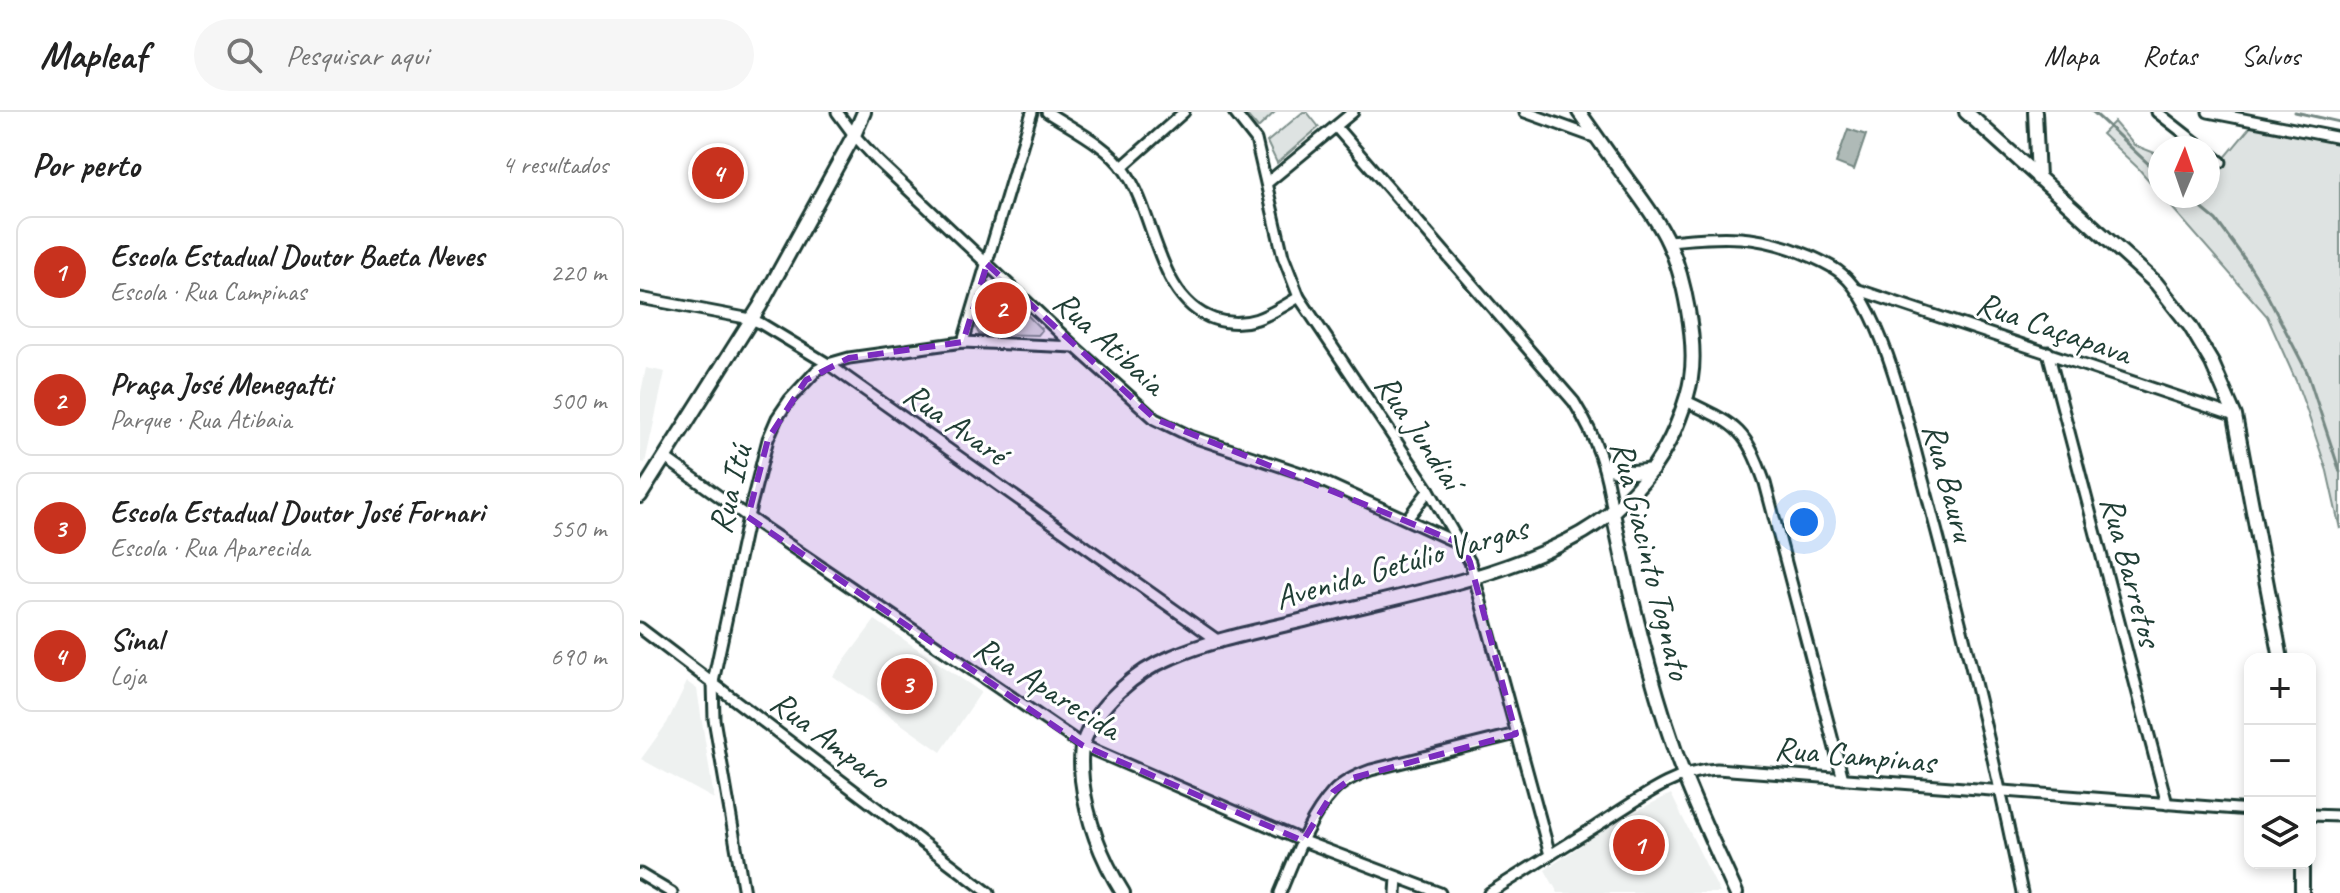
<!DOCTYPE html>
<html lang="pt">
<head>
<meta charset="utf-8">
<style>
	body { margin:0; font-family:Caveat,sans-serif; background:#f6f6f6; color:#222 }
	.controls { position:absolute; right:24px; bottom:24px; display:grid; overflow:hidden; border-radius:16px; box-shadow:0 4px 12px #0003 }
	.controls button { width:72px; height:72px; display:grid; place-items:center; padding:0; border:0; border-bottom:2px solid #e0e0e0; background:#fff; color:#222; font:40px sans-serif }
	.compass { position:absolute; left:1508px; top:24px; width:72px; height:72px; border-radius:50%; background:#fff; box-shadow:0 4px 12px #0003; rotate:2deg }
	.you { position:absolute; left:1164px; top:410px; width:28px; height:28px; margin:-20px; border:6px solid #fff; border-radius:50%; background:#1a73e8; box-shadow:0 0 0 12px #1a73e833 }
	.badge { display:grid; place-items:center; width:52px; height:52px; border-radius:50%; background:#c8321e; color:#fff; font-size:26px; font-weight:700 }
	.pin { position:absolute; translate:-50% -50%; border:4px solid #fff; box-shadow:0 2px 8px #0006 }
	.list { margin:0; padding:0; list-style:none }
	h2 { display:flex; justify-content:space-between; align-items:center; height:104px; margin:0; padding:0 32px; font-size:34px }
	h2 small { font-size:26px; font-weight:400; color:#767676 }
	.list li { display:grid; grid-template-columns:52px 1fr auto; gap:24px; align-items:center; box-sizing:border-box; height:112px; margin:0 16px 16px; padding:0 16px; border:2px solid #e0e0e0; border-radius:16px }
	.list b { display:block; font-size:30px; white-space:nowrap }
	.list p { margin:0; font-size:26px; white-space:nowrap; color:#767676 }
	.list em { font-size:26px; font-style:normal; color:#767676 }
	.icon { flex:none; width:44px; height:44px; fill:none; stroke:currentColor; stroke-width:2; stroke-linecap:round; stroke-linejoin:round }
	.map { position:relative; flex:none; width:1700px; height:781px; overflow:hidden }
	header { display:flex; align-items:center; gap:48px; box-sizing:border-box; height:112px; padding:0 40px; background:#fff; border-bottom:2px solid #e0e0e0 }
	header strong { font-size:38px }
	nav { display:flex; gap:44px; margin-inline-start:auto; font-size:28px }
	.search { width:560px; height:72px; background:#f6f6f6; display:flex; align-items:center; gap:20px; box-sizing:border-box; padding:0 28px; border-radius:44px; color:#767676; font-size:30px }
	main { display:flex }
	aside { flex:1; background:#fff }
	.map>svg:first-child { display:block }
	.built { fill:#eef1f0 }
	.green { fill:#dee3e2; stroke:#7e908b; stroke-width:2 }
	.water { fill:#afbab7; stroke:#758883; stroke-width:2 }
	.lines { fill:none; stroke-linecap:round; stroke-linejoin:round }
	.stream { stroke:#758883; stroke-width:3 }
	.street-casing { stroke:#1f3d34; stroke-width:15 }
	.secondary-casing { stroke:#1f3d34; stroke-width:18 }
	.street { stroke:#fff; stroke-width:9 }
	.secondary { stroke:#fff; stroke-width:12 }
	.marked { fill:#7b2cbf; fill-opacity:0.2; stroke:#7b2cbf; stroke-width:6; stroke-dasharray:16 10; stroke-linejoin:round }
	.labels { text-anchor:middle; stroke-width:6; stroke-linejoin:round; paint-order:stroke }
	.street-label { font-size:34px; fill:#1f3d34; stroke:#fff }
</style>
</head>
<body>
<header>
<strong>Mapleaf</strong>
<div class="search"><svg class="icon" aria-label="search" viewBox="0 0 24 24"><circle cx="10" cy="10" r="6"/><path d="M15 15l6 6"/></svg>Pesquisar aqui</div>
<nav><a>Mapa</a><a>Rotas</a><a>Salvos</a></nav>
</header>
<main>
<aside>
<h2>Por perto<small>4 resultados</small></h2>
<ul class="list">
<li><span class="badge">1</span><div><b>Escola Estadual Doutor Baeta Neves</b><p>Escola · Rua Campinas</p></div><em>220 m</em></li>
<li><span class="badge">2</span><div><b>Praça José Menegatti</b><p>Parque · Rua Atibaia</p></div><em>500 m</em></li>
<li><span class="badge">3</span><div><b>Escola Estadual Doutor José Fornari</b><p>Escola · Rua Aparecida</p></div><em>550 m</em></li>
<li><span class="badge">4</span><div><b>Sinal</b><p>Loja</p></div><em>690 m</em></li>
</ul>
</aside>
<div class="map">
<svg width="1700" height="781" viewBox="0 0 1700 781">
	<rect width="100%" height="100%" fill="#fff"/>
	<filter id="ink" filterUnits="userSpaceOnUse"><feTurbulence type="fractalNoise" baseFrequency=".0125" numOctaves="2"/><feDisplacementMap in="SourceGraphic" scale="16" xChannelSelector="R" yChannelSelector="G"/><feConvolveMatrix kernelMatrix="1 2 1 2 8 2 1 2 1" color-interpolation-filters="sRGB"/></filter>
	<g filter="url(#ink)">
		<!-- built -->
		<g class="built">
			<path d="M 6,256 L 25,260 L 5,351 L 0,350 L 0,285 Z"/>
			<path d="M 235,508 L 341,580 L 301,640 L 193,564 Z"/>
			<path d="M 47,570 L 57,577 L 74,687 L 1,647 L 27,611 Z"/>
			<path d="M 1031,682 L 1080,781 L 918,781 L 905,758 L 980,707 Z"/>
		</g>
		<!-- green -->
		<g class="green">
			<path d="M 604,0 L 635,0 L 618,16 Z"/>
			<path d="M 663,0 L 667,0 L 679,15 L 637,51 L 627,30 Z"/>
			<path d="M 1474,10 L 1494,33 L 1520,43 L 1520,81 L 1498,56 L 1462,22 Z"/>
			<path d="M 1612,13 L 1700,32 L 1700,417 L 1687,359 L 1667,299 L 1656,269 L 1627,204 L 1522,84 L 1568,84 L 1568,66 Z"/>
			<path d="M 357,172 L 402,218 L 398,223 L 339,222 L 336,216 L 348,176 Z"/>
		</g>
		<!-- water -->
		<path class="water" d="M 1208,17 L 1226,23 L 1214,58 L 1196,51 Z"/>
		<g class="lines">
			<!-- stream -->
			<g class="stream">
				<path d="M 1453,0 C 1476,20 1496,42 1520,62"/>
				<path d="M 1655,0 L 1700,10"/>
				<path d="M 1547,84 L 1576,108 L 1609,153 L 1624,177 L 1667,260 L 1700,360"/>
			</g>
			<!-- street casing -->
			<g class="street-casing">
				<g id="street">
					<path d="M 197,0 L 214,23 L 238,49 L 435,235 L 515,307 L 550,324 L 673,365 L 820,432"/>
					<path d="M 407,0 C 433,17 467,33 485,59 C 516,103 517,188 574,207 C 608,218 631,202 659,185"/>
					<path d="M 594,0 L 616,28 L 643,144 L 659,185 L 789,378 L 830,450 L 910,743"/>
					<path d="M 885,0 L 957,26"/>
					<path d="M 1517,0 L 1563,36"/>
					<path d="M 1568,0 L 1700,26"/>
					<path d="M 696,15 L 934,290 C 958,329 966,355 973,401"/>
					<path d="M 1568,40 L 1581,50"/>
					<path d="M 482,55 L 544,0"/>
					<path d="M 627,71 L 713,0"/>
					<path d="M 1028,129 C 1084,124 1117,121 1170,144 C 1181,149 1193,154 1202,162 C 1243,196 1269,316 1283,368 C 1320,505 1354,643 1382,781"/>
					<path d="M 1216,177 L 1595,304"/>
					<path d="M 0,186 L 111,207 L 120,211 L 188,252 L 580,530"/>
					<path d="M 323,230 L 392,0"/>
					<path d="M 1408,240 L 1527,692"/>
					<path d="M 1046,289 C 1098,314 1105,316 1125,371 L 1203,667"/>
					<path d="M 24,345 L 108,405 L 442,633 L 663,729 L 800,781"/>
					<path d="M 767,407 L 789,378"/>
					<path d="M 0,516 L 349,781"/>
					<path d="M 1670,703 L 1700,704"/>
					<path d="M 0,762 L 32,781"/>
					<path d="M 104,781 L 74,607 L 73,570 L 108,405 L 128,327 L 137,306 L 150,287 L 177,258 L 188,252 L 209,246 L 323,230 L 435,235"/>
					<path d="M 640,781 C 654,748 668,707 693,680 C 703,669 717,663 731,658 L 876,622"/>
					<path d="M 756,781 L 757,766"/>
					<path d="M 849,781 C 884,759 920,737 955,715 C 993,692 1031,659 1077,657 L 1610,698"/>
				</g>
			</g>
			<!-- secondary casing -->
			<g class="secondary-casing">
				<g id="secondary">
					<path d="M 1326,0 L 1516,171 L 1550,214 L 1572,251 L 1595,304 L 1641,547"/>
					<path d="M 1395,0 L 1398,66"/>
					<path d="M 965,354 C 981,361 995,361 1012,358"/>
					<path d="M 0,384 L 120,194 L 214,23 L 224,0"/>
					<path d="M 973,401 C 990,482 1008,562 1035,639 C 1052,688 1075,734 1096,781"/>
					<path d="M 483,781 C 461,746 447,709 442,668 C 441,657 440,642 443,632 C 455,594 496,559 532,545 C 576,526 626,518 672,506 C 755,485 851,468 927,429 C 978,404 1019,360 1039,307 C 1044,294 1049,280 1051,266 C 1057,230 1044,163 1028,130 C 1019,110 1005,92 992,74 C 974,50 957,25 939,0"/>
					<path d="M 1662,781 L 1662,751"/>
				</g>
			</g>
			<!-- street -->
			<use href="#street" class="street"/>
			<!-- secondary -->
			<use href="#secondary" class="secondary"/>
		</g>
	</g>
	<!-- marked area -->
	<path class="marked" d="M 347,152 L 515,307 L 822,432 L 830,450 L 876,622 L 712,666 L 693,680 L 663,729 L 442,633 L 108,405 L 128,327 L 166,268 L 209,246 L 323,230 Z"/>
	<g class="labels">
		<!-- street labels -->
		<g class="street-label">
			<text transform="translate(1414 215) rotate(19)" y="12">Rua Caçapava</text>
			<text transform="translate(470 230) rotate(42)" y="12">Rua Atibaia</text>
			<text transform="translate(316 311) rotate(35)" y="12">Rua Avaré</text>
			<text transform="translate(780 319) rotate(56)" y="12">Rua Jundiaí</text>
			<text transform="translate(1310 370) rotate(75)" y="12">Rua Bauru</text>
			<text transform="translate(89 377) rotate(-76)" y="12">Rua Itú</text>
			<text transform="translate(1012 448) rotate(76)" y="12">Rua Giacinto Tognato</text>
			<text transform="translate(761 450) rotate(-16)" y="12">Avenida Getúlio Vargas</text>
			<text transform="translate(1492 459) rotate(75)" y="12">Rua Barretos</text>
			<text transform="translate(408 575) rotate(32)" y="12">Rua Aparecida</text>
			<text transform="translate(191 627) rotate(37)" y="12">Rua Amparo</text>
			<text transform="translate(1215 642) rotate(5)" y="12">Rua Campinas</text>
		</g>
	</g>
</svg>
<div class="controls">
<button>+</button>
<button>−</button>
<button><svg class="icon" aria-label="layers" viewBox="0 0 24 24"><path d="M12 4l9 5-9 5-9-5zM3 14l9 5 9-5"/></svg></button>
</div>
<svg class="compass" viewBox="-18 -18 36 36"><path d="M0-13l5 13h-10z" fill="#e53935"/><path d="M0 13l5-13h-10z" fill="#767676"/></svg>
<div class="you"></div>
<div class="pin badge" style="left:999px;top:733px">1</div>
<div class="pin badge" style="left:361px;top:196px">2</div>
<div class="pin badge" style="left:267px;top:572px">3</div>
<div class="pin badge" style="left:78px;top:61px">4</div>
</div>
</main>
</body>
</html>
